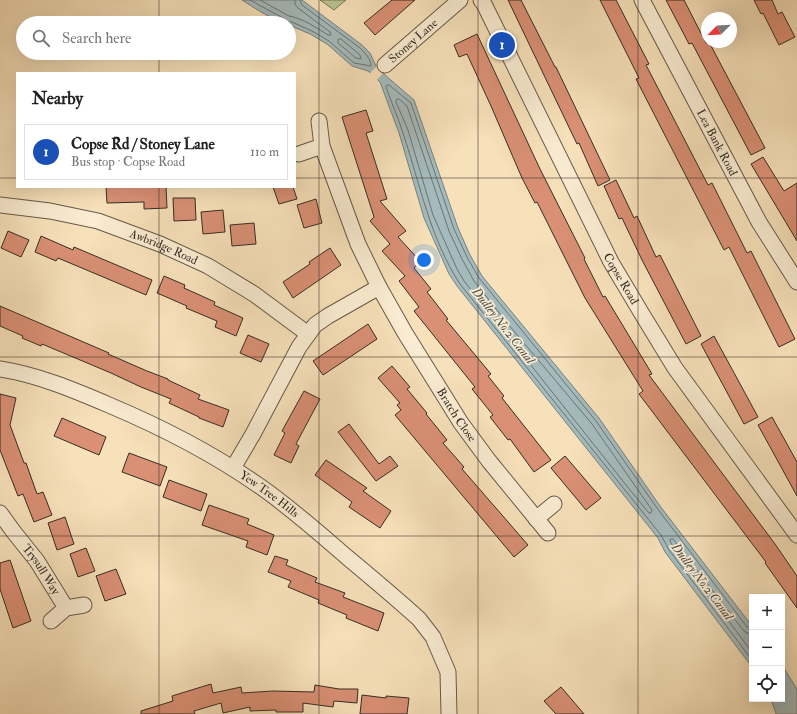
<!DOCTYPE html>
<html lang="en">
<head>
<meta charset="utf-8">
<style>
	body { margin:0; font-family:"IM FELL Double Pica",serif; background:#f2f2f2; color:#222 }
	.controls { position:absolute; right:12px; bottom:12px; display:grid; overflow:hidden; border-radius:0px; box-shadow:0 4px 16px #0002 }
	.controls button { width:36px; height:36px; display:grid; place-items:center; padding:0; border:0; border-bottom:1px solid #e0e0e0; background:#fff; color:#222; font:20px sans-serif }
	.compass { position:absolute; left:701px; top:12px; width:36px; height:36px; border-radius:50%; background:#fff; box-shadow:0 4px 16px #0002; rotate:246deg }
	.you { position:absolute; left:424px; top:260px; width:14px; height:14px; margin:-10px; border:3px solid #fff; border-radius:50%; background:#1a73e8; box-shadow:0 0 0 6px #1a73e833 }
	.badge { display:grid; place-items:center; width:26px; height:26px; border-radius:50%; background:#0f766e; color:#fff; font-size:13px; font-weight:700 }
	.pin { position:absolute; translate:-50% -50%; border:2px solid #fff; box-shadow:0 1px 4px #0006 }
	.list { margin:0; padding:0; list-style:none }
	h2 { display:flex; justify-content:space-between; align-items:center; height:52px; margin:0; padding:0 16px; font-size:17px }
	h2 small { font-size:13px; font-weight:400; color:#767676 }
	.list li { display:grid; grid-template-columns:26px 1fr auto; gap:12px; align-items:center; box-sizing:border-box; height:56px; margin:0 8px 8px; padding:0 8px; border:1px solid #e0e0e0; border-radius:0px }
	.list b { display:block; font-size:15px; white-space:nowrap }
	.list p { margin:0; font-size:13px; white-space:nowrap; color:#767676 }
	.list em { font-size:13px; font-style:normal; color:#767676 }
	.icon { flex:none; width:22px; height:22px; fill:none; stroke:currentColor; stroke-width:2; stroke-linecap:round; stroke-linejoin:round }
	.map { position:relative; flex:none; width:797px; height:714px; overflow:hidden }
	.search { position:absolute; background:#fff; box-shadow:0 4px 16px #0002; left:16px; top:16px; width:280px; height:44px; display:flex; align-items:center; gap:10px; box-sizing:border-box; padding:0 14px; border-radius:22px; color:#767676; font-size:15px }
	.panel { position:absolute; background:#fff; box-shadow:0 4px 16px #0002; left:16px; top:72px; width:280px; height:116px; border-radius:0px }
	.map>svg:first-child { display:block }
	.green { fill:#b9c392; stroke:#78785b }
	.water { fill:#a4babc; stroke:#78827f }
	.pier { fill:#f7e1ba }
	.lines { fill:none; stroke-linecap:round; stroke-linejoin:round }
	.shore { stroke:#6d7470; stroke-width:1 }
	.building { fill:#da9075; stroke:#362d24 }
	.minor-casing { stroke:#665a4a; stroke-width:17 }
	.minor { stroke:#faecd2; stroke-width:15 }
	.grid { fill:none; stroke:#362d24; stroke-width:1; stroke-opacity:0.55 }
	.labels { text-anchor:middle; stroke-width:3.5; stroke-linejoin:round; paint-order:stroke }
	.street-label { font-size:12px; fill:#362d24; stroke:#faecd2 }
	.water-label { font-size:13px; font-style:italic; fill:#52504a; stroke:#faecd2 }
</style>
</head>
<body>
<div class="map">
<svg width="797" height="714" viewBox="0 0 797 714">
	<rect width="100%" height="100%" fill="#f7e1ba"/>
	<filter id="stains"><feTurbulence type="fractalNoise" baseFrequency=".005" numOctaves="4"/><feColorMatrix values="0 0 0 0 .2 0 0 0 0 .09 0 0 0 0 .02 0 0 0 .5 -.17"/></filter>
	<radialGradient id="worn" r=".72"><stop offset=".6" stop-color="#630" stop-opacity="0"/><stop offset="1" stop-color="#630" stop-opacity=".3"/></radialGradient>
	<!-- green -->
	<path class="green" d="M 320,0 L 346,0 L 334,10 Z"/>
	<!-- water -->
	<g class="water">
		<path d="M 242,0 L 302,0 L 362,45 L 370,53 L 377,68 L 414,100 L 458,228 L 470,255 L 482,276 L 599,418 L 660,506 L 752,626 L 752,667 L 665,552 L 658,538 L 457,286 L 449,274 L 424,218 L 399,133 L 380,82 L 368,71 L 352,66 L 327,44 L 310,34 L 289,25 L 289,23 C 276,23 253,7 242,0 Z"/>
		<path d="M 782,665 L 797,689 L 797,714 L 776,714 L 771,699 L 782,699 Z"/>
	</g>
	<!-- pier -->
	<path class="pier" d="M 378,65 L 384,72 L 376,81 L 369,74 Z"/>
	<g class="lines">
		<!-- shore -->
		<g class="shore">
			<path d="M 250,0 L 283,18 L 286,22 L 292,22 L 312,31 L 329,41 L 354,63 L 371,66 C 371,59 365,53 360,48 L 302,5 L 300,0"/>
			<path d="M 260,0 L 289,16 C 302,18 317,28 328,35 L 331,35 L 330,32 L 298,8 L 295,4 L 295,0"/>
			<path d="M 341,39 L 360,55 L 361,59 L 356,58 L 338,43 L 338,40 Z"/>
			<path d="M 397,99 L 399,99 L 407,106 L 449,231 L 462,259 L 474,281 L 508,324 L 592,424 L 652,510 L 651,513 L 649,513 L 630,490 L 464,281 L 457,269 L 433,215 L 408,130 L 396,102 Z"/>
			<path d="M 752,628 L 747,627 L 657,508 L 596,421 L 479,278 L 467,257 L 454,229 L 411,103 L 389,85 L 387,85 L 386,87 C 391,102 398,117 403,133 C 420,184 430,238 460,284 L 661,535 L 669,550 L 752,660"/>
			<path d="M 752,633 L 747,633 L 743,630 L 673,539 L 670,539 L 670,541 L 673,547 L 752,652"/>
		</g>
	</g>
	<!-- building -->
	<g class="building">
		<path d="M 392,0 L 415,0 L 375,35 L 364,23 Z"/>
		<path d="M 508,0 L 521,0 L 555,67 L 556,67 L 610,180 L 598,186 L 579,143 L 577,144 Z"/>
		<path d="M 600,0 L 616,0 L 649,64 L 646,65 L 708,185 L 712,183 L 747,253 L 751,251 L 795,339 L 779,347 L 729,247 L 724,250 L 636,79 L 639,78 Z"/>
		<path d="M 666,0 L 684,0 L 706,43 L 709,42 L 765,148 L 751,155 L 692,43 L 689,44 Z"/>
		<path d="M 754,0 L 772,0 L 778,14 L 782,12 L 795,37 L 779,45 L 763,13 L 761,14 Z"/>
		<path d="M 477,34 L 540,169 L 585,258 L 584,259 L 603,297 L 605,296 L 652,374 L 649,375 L 775,544 L 797,576 L 797,608 L 765,563 L 766,562 L 639,394 L 643,391 L 585,298 L 537,202 L 535,203 L 522,178 L 491,106 L 467,54 L 459,57 L 454,45 Z"/>
		<path d="M 366,110 L 373,131 L 366,133 L 387,199 L 380,201 L 406,231 L 398,237 L 421,262 L 414,268 L 431,289 L 427,292 L 448,319 L 446,320 L 491,374 L 488,376 L 504,396 L 502,398 L 551,460 L 534,472 L 510,439 L 508,440 L 490,417 L 493,415 L 472,389 L 475,387 L 414,311 L 419,307 L 399,281 L 405,276 L 382,251 L 390,244 L 370,221 L 374,217 L 342,117 Z"/>
		<path d="M 763,157 L 784,191 L 797,183 L 797,241 L 751,164 Z"/>
		<path d="M 616,180 L 634,218 L 637,216 L 656,257 L 660,255 L 701,336 L 686,344 L 642,260 L 622,218 L 619,219 L 604,186 Z"/>
		<path d="M 106,187 L 166,187 L 167,208 L 144,209 L 144,202 L 107,203 Z"/>
		<path d="M 273,187 L 293,187 L 297,199 L 279,204 Z"/>
		<path d="M 173,198 L 195,198 L 196,220 L 174,221 Z"/>
		<path d="M 316,199 L 322,223 L 304,228 L 297,205 Z"/>
		<path d="M 223,210 L 225,232 L 203,234 L 201,212 Z"/>
		<path d="M 254,223 L 256,244 L 232,246 L 230,225 Z"/>
		<path d="M 8,231 L 29,240 L 21,257 L 1,248 Z"/>
		<path d="M 41,236 L 73,250 L 74,247 L 152,280 L 146,295 L 58,258 L 56,261 L 35,252 Z"/>
		<path d="M 330,248 L 341,265 L 293,298 L 283,282 L 310,264 L 309,262 Z"/>
		<path d="M 164,276 L 185,285 L 184,288 L 215,302 L 214,305 L 243,318 L 236,336 L 215,327 L 217,321 L 186,308 L 187,306 L 157,293 Z"/>
		<path d="M 0,306 L 109,353 L 108,354 L 147,371 L 168,379 L 168,380 L 200,395 L 198,399 L 229,410 L 223,427 L 199,418 L 199,417 L 169,403 L 171,399 L 141,387 L 111,373 L 42,344 L 41,346 L 22,338 L 23,336 L 0,326 Z"/>
		<path d="M 368,324 L 377,339 L 323,375 L 313,361 Z"/>
		<path d="M 248,335 L 269,344 L 261,362 L 240,353 Z"/>
		<path d="M 714,336 L 758,417 L 744,424 L 701,344 Z"/>
		<path d="M 392,366 L 410,387 L 407,389 L 427,413 L 426,414 L 447,440 L 443,443 L 464,467 L 462,469 L 528,545 L 514,557 L 395,415 L 401,410 L 397,405 L 400,403 L 378,378 Z"/>
		<path d="M 304,391 L 320,399 L 296,444 L 299,446 L 291,463 L 274,455 L 285,433 L 282,431 Z"/>
		<path d="M 0,394 L 16,398 L 10,425 L 24,463 L 26,463 L 37,494 L 43,492 L 52,515 L 34,522 L 23,494 L 18,496 L 0,450 Z"/>
		<path d="M 772,417 L 797,462 L 797,496 L 758,425 Z"/>
		<path d="M 62,418 L 106,437 L 99,455 L 54,436 Z"/>
		<path d="M 349,424 L 379,464 L 390,456 L 398,466 L 376,481 L 338,432 Z"/>
		<path d="M 129,453 L 167,467 L 160,486 L 122,472 Z"/>
		<path d="M 565,456 L 601,498 L 586,510 L 551,468 Z"/>
		<path d="M 326,460 L 367,488 L 363,491 L 391,511 L 380,528 L 349,507 L 352,502 L 315,475 Z"/>
		<path d="M 169,480 L 207,494 L 201,511 L 163,497 Z"/>
		<path d="M 209,505 L 249,519 L 247,524 L 274,535 L 267,555 L 246,547 L 248,541 L 202,525 Z"/>
		<path d="M 65,517 L 74,544 L 57,550 L 48,523 Z"/>
		<path d="M 86,548 L 95,571 L 78,577 L 70,554 Z"/>
		<path d="M 275,556 L 288,560 L 286,565 L 317,578 L 315,582 L 345,593 L 343,597 L 384,613 L 378,631 L 346,618 L 347,615 L 318,603 L 319,600 L 288,587 L 291,581 L 268,572 Z"/>
		<path d="M 10,560 L 31,621 L 13,628 L 0,589 L 0,563 Z"/>
		<path d="M 116,569 L 126,594 L 105,601 L 96,576 Z"/>
		<path d="M 211,684 L 213,693 L 241,687 L 242,693 L 273,691 L 314,692 L 315,685 L 339,689 L 358,689 L 357,703 L 334,701 L 333,707 L 303,703 L 303,712 L 276,712 L 276,710 L 250,711 L 250,707 L 223,713 L 221,703 L 194,711 L 195,714 L 141,714 L 141,711 L 173,701 L 172,696 Z"/>
		<path d="M 561,687 L 584,714 L 556,714 L 544,701 Z"/>
		<path d="M 362,695 L 386,698 L 386,696 L 409,698 L 407,714 L 360,714 Z"/>
	</g>
	<g class="lines">
		<!-- minor casing -->
		<g class="minor-casing">
			<g id="minor">
				<path id="s1" d="M 481,0 L 484,4 L 611,262 L 642,314 L 675,368 L 797,535"/>
				<path id="s2" d="M 642,0 L 759,222 L 797,282"/>
				<path id="s3" d="M 385,65 L 460,0"/>
				<path id="s4" d="M 319,121 L 322,146 L 358,244 L 379,287 L 405,333 L 461,423 L 489,461 L 548,533"/>
				<path d="M 299,154 L 322,146"/>
				<path id="s5" d="M 0,205 L 50,211 L 98,221 L 160,244 L 208,266 L 254,294 L 308,334"/>
				<path id="s6" d="M 0,369 C 38,375 74,390 109,405 C 161,427 212,453 258,485 C 290,507 319,533 348,558 C 372,578 396,598 419,619 L 433,637 L 448,672 L 449,714"/>
				<path d="M 233,468 L 253,434 L 299,347 L 315,325 L 328,316 L 379,287"/>
				<path id="s7" d="M 0,513 L 13,531 L 37,561 L 66,608"/>
				<path d="M 536,519 L 554,504"/>
				<path d="M 51,621 L 66,608 L 84,605"/>
			</g>
		</g>
		<!-- minor -->
		<use href="#minor" class="minor"/>
	</g>
	<!-- grid -->
	<path class="grid" d="M 159,0 L 159,23M 319,0 L 319,714M 478,0 L 478,714M 638,0 L 638,714M 159,53 L 159,73M 0,178 L 17,178M 295,178 L 797,178M 159,187 L 159,714M 0,357 L 797,357M 0,536 L 797,536"/>
	<g class="labels">
		<!-- street labels -->
		<g class="street-label">
			<text dy="4" stroke="none"><textPath href="#s3" startOffset="37">Stoney Lane</textPath></text>
			<text dy="4" stroke="none"><textPath href="#s2" startOffset="161">Lea Bank Road</textPath></text>
			<text dy="4" stroke="none"><textPath href="#s5" startOffset="170">Awbridge Road</textPath></text>
			<text dy="4" stroke="none"><textPath href="#s1" startOffset="312">Copse Road</textPath></text>
			<text dy="4" stroke="none"><textPath href="#s4" startOffset="327">Bratch Close</textPath></text>
			<text dy="4" stroke="none"><textPath href="#s6" startOffset="299">Yew Tree Hills</textPath></text>
			<text dy="4" stroke="none"><textPath href="#s7" startOffset="70">Trysull Way</textPath></text>
		</g>
		<!-- water labels -->
		<g class="water-label">
			<text transform="translate(504 325) rotate(52)" y="5">Dudley No.2 Canal</text>
			<text transform="translate(703 581) rotate(53)" y="5">Dudley No.2 Canal</text>
		</g>
	</g>
	<rect width="100%" height="100%" filter="url(#stains)"/>
	<rect width="100%" height="100%" fill="url(#worn)"/>
</svg>
<div class="controls">
<button>+</button>
<button>−</button>
<button><svg class="icon" aria-label="locate" viewBox="0 0 24 24"><circle cx="12" cy="12" r="6"/><path d="M12 2v4M12 18v4M2 12h4M18 12h4"/></svg></button>
</div>
<svg class="compass" viewBox="-18 -18 36 36"><path d="M0-13l5 13h-10z" fill="#e53935"/><path d="M0 13l5-13h-10z" fill="#767676"/></svg>
<div class="you"></div>
<div class="pin badge" style="left:502px;top:45px;background:#1a4fb4">1</div>
<div class="search"><svg class="icon" aria-label="search" viewBox="0 0 24 24"><circle cx="10" cy="10" r="6"/><path d="M15 15l6 6"/></svg>Search here</div>
<section class="panel">
<h2>Nearby<small></small></h2>
<ul class="list">
<li><span class="badge" style="background:#1a4fb4">1</span><div><b>Copse Rd / Stoney Lane</b><p>Bus stop · Copse Road</p></div><em>110 m</em></li>
</ul>
</section>
</div>
</body>
</html>
